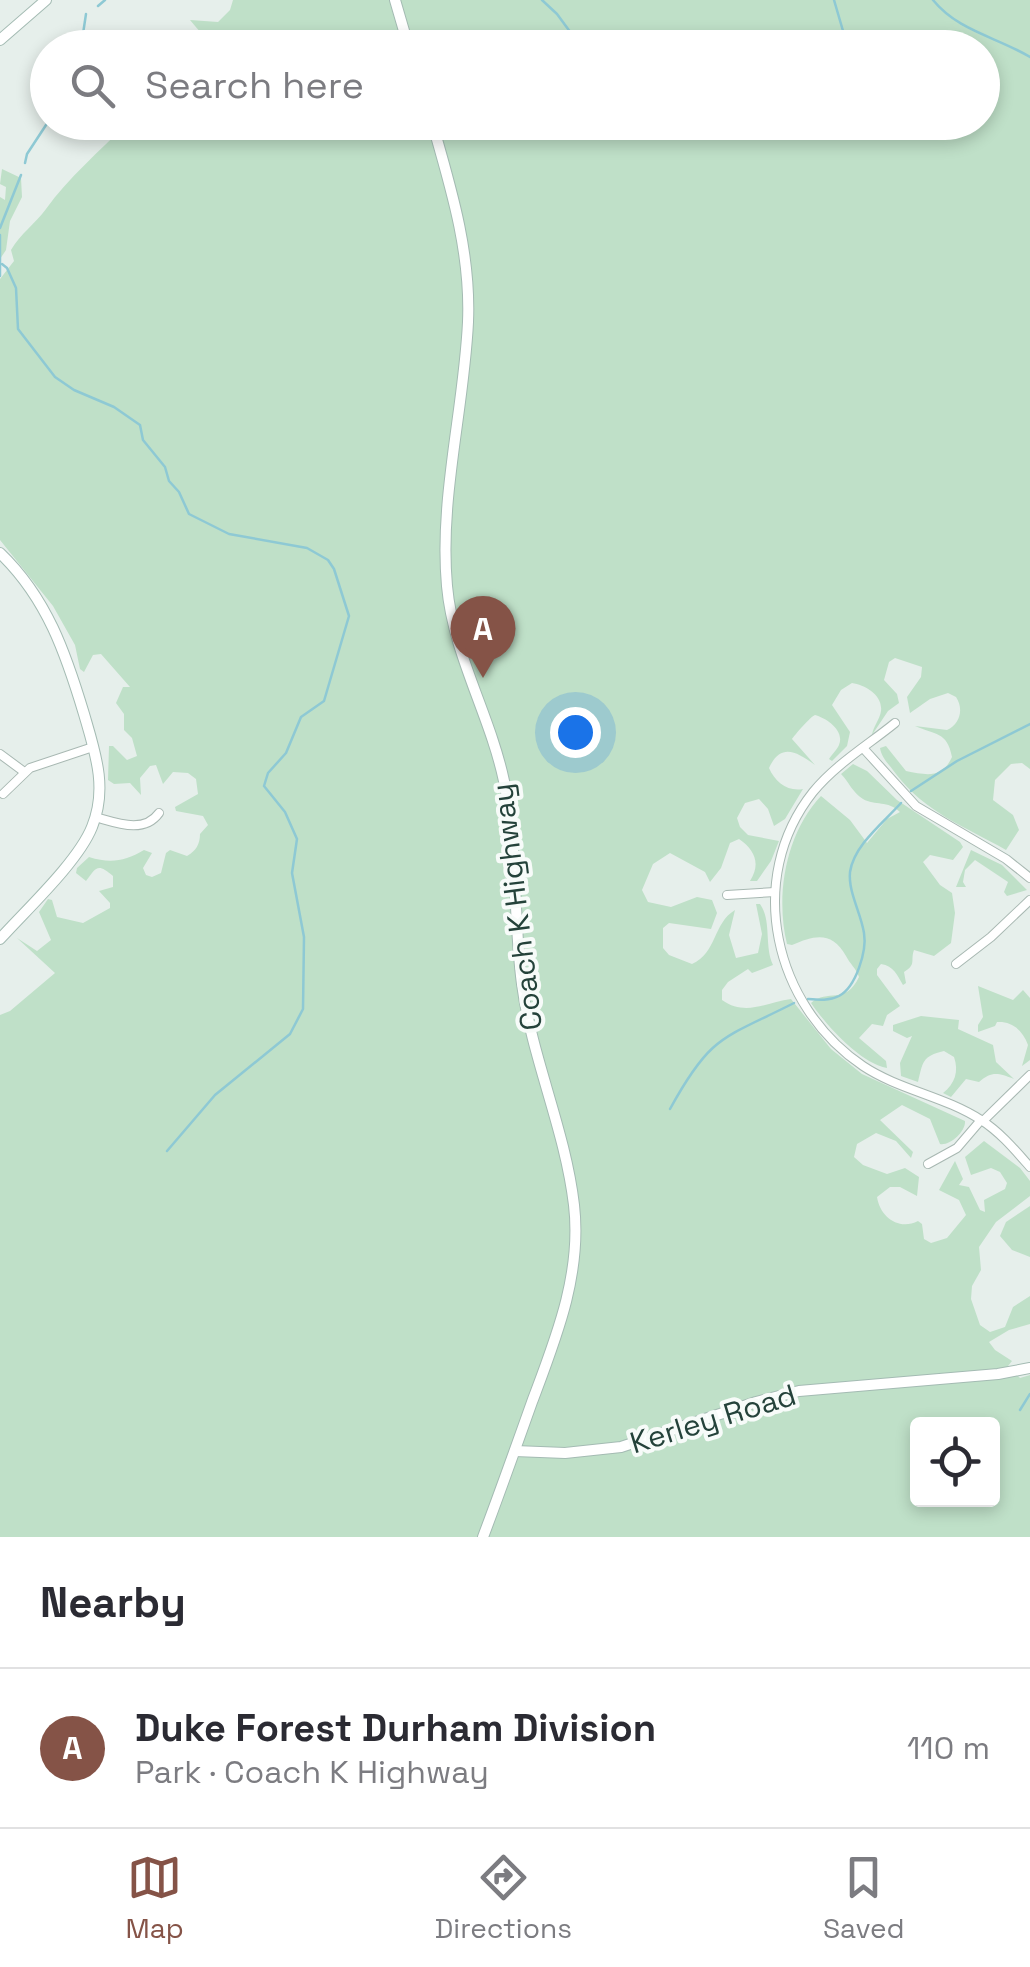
<!DOCTYPE html>
<html lang="en">
<head>
<meta charset="utf-8">
<style>
	body { margin:0; font-family:"Space Grotesk",sans-serif; background:#f2f2f3; color:#2b2b33 }
	.controls { position:absolute; right:30px; bottom:30px; display:grid; overflow:hidden; border-radius:10px; box-shadow:0 5px 15px #0003 }
	.controls button { width:90px; height:90px; display:grid; place-items:center; padding:0; border:0; border-bottom:2px solid #e1e1e2; background:#fff; color:#2b2b33; font:50px sans-serif }
	.you { position:absolute; left:575px; top:732px; width:35px; height:35px; margin:-25px; border:8px solid #fff; border-radius:50%; background:#1a73e8; box-shadow:0 0 0 15px #1a73e833 }
	.badge { display:grid; place-items:center; width:65px; height:65px; border-radius:50%; background:#855347; color:#fff; font-size:32px; font-weight:700 }
	.pin { position:absolute; translate:-50% -82px; filter:drop-shadow(0 2px 5px #0008) }
	.pin::after { content:''; position:absolute; top:52px; width:35px; height:30px; background:inherit; clip-path:polygon(0 0,100% 0,50% 100%) }
	.list { margin:0; padding:0; list-style:none }
	h2 { display:flex; justify-content:space-between; align-items:center; height:130px; margin:0; padding:0 40px; font-size:42px }
	h2 small { font-size:32px; font-weight:400; color:#7c7c81 }
	.list li { display:grid; grid-template-columns:65px 1fr auto; gap:30px; align-items:center; box-sizing:border-box; height:160px; padding:0 40px; border-top:2px solid #e1e1e2 }
	.list b { display:block; font-size:38px; white-space:nowrap }
	.list p { margin:0; font-size:32px; white-space:nowrap; color:#7c7c81 }
	.list em { font-size:32px; font-style:normal; color:#7c7c81 }
	.icon { flex:none; width:55px; height:55px; fill:none; stroke:currentColor; stroke-width:2; stroke-linecap:round; stroke-linejoin:round }
	.map { position:relative; flex:none; width:1030px; height:1537px; overflow:hidden }
	.search { position:absolute; background:#fff; box-shadow:0 5px 15px #0003; left:30px; right:30px; top:30px; height:110px; display:flex; align-items:center; gap:25px; box-sizing:border-box; padding:0 35px; border-radius:55px; color:#7c7c81; font-size:38px }
	.sheet { height:290px; background:#fff }
	nav { display:flex; justify-content:space-around; align-items:center; box-sizing:border-box; height:140px; border-top:2px solid #e1e1e2; background:#fff; font-size:28px; color:#7c7c81 }
	nav a { display:grid; justify-items:center; gap:5px }
	nav .on { color:#855347 }
	.map>svg:first-child { display:block }
	.green { fill:#bfe0c8; fill-rule:evenodd }
	.lines { fill:none; stroke-linecap:round; stroke-linejoin:round }
	.stream { stroke:#8ec9d4; stroke-width:2.5 }
	.street-casing { stroke:#a8b8b2; stroke-width:10 }
	.secondary-casing { stroke:#a4bbb3; stroke-width:12 }
	.street { stroke:#fff; stroke-width:8 }
	.secondary { stroke:#fff; stroke-width:10 }
	.labels { text-anchor:middle; stroke-width:8; stroke-linejoin:round; paint-order:stroke }
	.street-label { font-size:30px; fill:#24423a; stroke:#f7fbf9 }
</style>
</head>
<body>
<div class="map">
<svg width="1030" height="1537" viewBox="0 0 1030 1537">
	<rect width="100%" height="100%" fill="#e6efeb"/>
	<!-- green -->
	<g class="green">
		<path d="M 233,0 L 1030,0 L 1030,769 L 1022,763 L 1011,764 L 995,780 L 993,800 L 1013,815 L 1019,830 L 1006,850 C 964,826 926,813 896,774 C 889,764 882,759 880,748 L 886,746 L 906,771 C 927,775 942,779 952,757 C 947,731 935,735 915,726 L 947,730 C 960,724 964,709 956,697 L 948,693 L 930,699 L 910,713 L 907,697 L 921,677 L 922,667 L 895,658 L 889,662 L 884,680 L 897,694 L 899,703 L 888,711 L 872,735 C 873,727 880,719 881,711 C 883,695 865,685 852,683 L 841,690 L 832,705 L 850,732 L 847,746 L 832,761 L 829,759 C 832,754 837,750 839,745 C 845,730 826,718 815,715 C 811,716 794,736 792,739 L 815,765 C 797,752 781,742 769,768 C 775,782 788,792 803,789 L 785,819 L 774,826 L 768,809 L 759,799 L 745,803 L 737,818 L 740,827 L 748,835 L 779,841 L 771,861 L 757,881 L 750,881 C 761,864 755,850 739,839 L 730,843 L 721,868 L 710,882 L 705,872 L 670,853 L 653,864 L 642,890 L 648,902 L 671,907 L 697,897 L 712,900 L 717,913 L 711,929 L 669,923 L 663,928 L 663,948 L 669,955 L 692,964 C 717,953 713,923 735,910 L 729,935 L 736,958 L 758,953 L 762,934 L 756,904 L 760,904 C 772,921 764,946 773,965 L 752,973 L 748,969 L 728,982 L 722,990 L 722,1000 C 746,1017 767,1002 791,999 L 831,1049 L 862,1074 L 965,1121 C 966,1131 950,1146 940,1144 L 930,1119 L 902,1105 L 880,1120 L 913,1152 L 911,1158 L 896,1141 L 876,1133 L 857,1144 L 854,1157 L 863,1165 L 887,1174 L 905,1168 L 919,1177 L 917,1196 L 900,1187 L 890,1187 L 877,1197 C 880,1217 899,1231 918,1221 L 922,1224 L 924,1239 L 931,1243 L 947,1238 L 966,1215 L 959,1200 L 939,1190 L 955,1161 L 963,1179 L 959,1185 L 969,1187 L 980,1210 L 985,1212 L 984,1200 L 1005,1189 L 1007,1183 L 1000,1172 L 991,1168 L 971,1175 L 965,1157 L 984,1141 L 1020,1168 L 1030,1181 L 1030,1196 L 996,1222 L 979,1247 L 981,1270 L 972,1286 L 971,1299 L 980,1325 L 990,1332 L 1005,1327 L 1013,1307 L 1030,1296 L 1030,1324 L 1009,1330 L 989,1342 L 995,1350 L 1012,1361 L 1008,1366 L 1020,1378 L 1030,1375 L 1030,1537 L 0,1537 L 0,1015 L 10,1011 L 55,973 L 17,938 L 37,951 L 51,940 L 39,912 L 48,899 L 52,900 L 57,917 L 83,923 L 110,908 L 110,903 L 99,891 L 113,887 L 113,876 C 97,862 96,868 86,881 L 76,873 L 77,868 L 89,857 C 111,864 125,861 144,850 L 152,853 L 143,868 L 146,875 L 152,877 L 161,873 L 166,853 L 170,850 L 187,856 C 196,851 200,844 200,834 L 208,825 L 203,816 L 176,811 L 175,807 L 198,794 L 196,779 L 188,773 L 173,772 L 163,784 L 156,765 L 150,766 L 140,778 L 141,795 L 130,783 L 114,784 L 108,780 L 109,746 L 113,746 L 127,760 L 137,756 L 132,738 L 124,730 L 124,714 L 116,703 L 123,687 L 130,687 L 101,654 L 93,655 L 84,672 L 80,669 L 75,645 L 53,606 L 0,540 L 0,279 L 14,261 L 11,250 C 21,233 34,225 46,209 C 68,178 100,151 127,123 L 982,122 L 982,48 L 198,47 L 206,39 L 190,20 L 218,22 L 230,10 ZM 918,1424 L 992,1424 L 992,1500 L 918,1500 Z"/>
		<path d="M 2,169 L 21,178 L 22,197 L 10,221 L 6,250 L 0,259 L 0,197 L 5,200 L 6,187 L 0,184 Z"/>
		<path d="M 853,764 L 867,771 L 897,800 L 960,842 L 963,847 L 953,860 L 930,855 L 923,862 L 940,885 L 952,893 L 955,913 L 951,943 L 934,956 L 914,950 C 910,961 917,964 904,972 L 906,983 L 903,985 C 897,975 894,966 881,964 L 877,969 L 877,975 L 900,1006 L 887,1015 L 883,1026 L 872,1024 L 859,1038 L 886,1061 L 887,1068 C 860,1063 826,1025 811,1003 C 828,988 845,1006 859,977 C 856,968 850,964 846,956 C 832,931 815,935 792,945 L 787,944 C 775,895 786,833 821,796 L 850,820 L 867,843 L 887,819 L 900,812 C 888,800 875,806 863,799 C 852,792 849,782 841,774 Z"/>
		<path d="M 971,850 L 1002,865 L 1027,890 L 1007,896 L 1004,892 L 1008,882 L 975,860 L 965,870 L 963,882 L 966,887 L 956,887 Z"/>
		<path d="M 978,986 L 1013,1000 L 1023,990 L 1030,998 L 1030,1060 L 1022,1066 L 1028,1045 C 1023,1031 1013,1021 997,1022 L 995,1026 L 978,1032 L 978,1025 L 983,1017 Z"/>
		<path d="M 921,1016 L 959,1020 L 958,1029 L 993,1045 L 996,1062 L 1014,1079 C 998,1073 992,1071 979,1082 L 966,1079 L 951,1097 L 943,1093 C 955,1084 959,1071 954,1057 L 944,1051 C 922,1056 923,1062 918,1082 L 901,1076 L 900,1063 L 912,1036 L 907,1038 L 893,1031 L 893,1025 Z"/>
		<path d="M 1030,1206 L 1030,1257 L 1012,1250 L 1000,1236 L 1006,1222 Z"/>
	</g>
	<g class="lines">
		<!-- stream -->
		<g class="stream">
			<path d="M 542,0 L 557,14 L 582,48"/>
			<path d="M 834,0 L 848,48"/>
			<path d="M 933,0 C 958,31 997,37 1030,57"/>
			<path d="M 98,6 L 105,0"/>
			<path d="M 81,47 L 86,14"/>
			<path d="M 706,122 C 749,144 761,142 804,122"/>
			<path d="M 25,163 L 27,154 L 48,122"/>
			<path d="M 0,228 L 21,175"/>
			<path d="M 0,235 L 0,276"/>
			<path d="M 2,264 L 7,268 L 16,288 L 18,329 L 55,377 L 74,390 L 114,407 L 140,425 L 143,440 L 165,467 L 169,481 L 179,492 L 189,514 L 229,534 L 307,548 L 328,560 L 334,569 L 349,616 L 324,701 L 301,717 L 286,753 L 268,773 L 264,786 L 285,812 L 297,839 L 292,873 L 304,937 L 303,1009 L 290,1034 L 215,1095 L 167,1151"/>
			<path d="M 911,791 L 957,761 L 1030,724"/>
			<path d="M 808,999 C 819,1000 829,1001 839,996 C 856,987 867,951 864,933 C 861,913 848,892 850,872 C 854,845 884,822 901,803"/>
			<path d="M 670,1109 C 711,1034 723,1039 794,1003"/>
			<path d="M 1020,1410 L 1030,1394"/>
		</g>
		<!-- street casing -->
		<g class="street-casing">
			<g id="street">
				<path d="M 895,723 C 868,745 836,764 813,792 C 744,879 774,1006 863,1066 C 899,1090 944,1096 981,1120 C 1000,1132 1015,1150 1030,1167"/>
				<path d="M 863,748 L 916,806 L 1006,859 L 1030,878"/>
				<path d="M 0,754 L 23,771"/>
				<path d="M 3,794 L 30,768 L 93,747"/>
				<path d="M 95,817 C 117,823 144,834 159,813"/>
				<path d="M 727,895 L 775,892"/>
				<path d="M 956,964 L 991,937 L 1030,900"/>
				<path d="M 983,1121 L 1030,1075"/>
				<path d="M 928,1164 L 957,1148 L 981,1120"/>
			</g>
		</g>
		<!-- secondary casing -->
		<g class="secondary-casing">
			<g id="secondary">
				<path d="M 395,0 L 409,48"/>
				<path d="M 0,40 L 46,0"/>
				<path d="M 432,122 C 451,188 471,253 468,322 C 464,409 439,499 447,586 C 453,654 490,715 504,781 C 518,848 513,917 522,984 C 532,1059 565,1129 574,1205 C 582,1274 556,1338 532,1402 C 516,1447 500,1492 483,1537"/>
				<path d="M 0,553 C 47,598 66,654 84,714 C 95,752 108,788 92,827 C 78,862 26,910 0,939"/>
				<path d="M 515,1451 L 565,1453 L 621,1447 L 756,1402 L 799,1391 L 998,1374 L 1030,1368"/>
			</g>
		</g>
		<!-- street -->
		<use href="#street" class="street"/>
		<!-- secondary -->
		<use href="#secondary" class="secondary"/>
	</g>
	<g class="labels">
		<!-- street labels -->
		<g class="street-label">
			<text transform="translate(517 907) rotate(-97)" y="10">Coach K Highway</text>
			<text transform="translate(713 1419) rotate(-17)" y="10">Kerley Road</text>
		</g>
	</g>
</svg>
<div class="controls">
<button><svg class="icon" aria-label="locate" viewBox="0 0 24 24"><circle cx="12" cy="12" r="6"/><path d="M12 2v4M12 18v4M2 12h4M18 12h4"/></svg></button>
</div>
<div class="you"></div>
<div class="pin badge" style="left:483px;top:678px">A</div>
<div class="search"><svg class="icon" aria-label="search" viewBox="0 0 24 24"><circle cx="10" cy="10" r="6"/><path d="M15 15l6 6"/></svg>Search here</div>
</div>
<section class="sheet">
<h2>Nearby<small></small></h2>
<ul class="list">
<li><span class="badge">A</span><div><b>Duke Forest Durham Division</b><p>Park · Coach K Highway</p></div><em>110 m</em></li>
</ul>
</section>
<nav>
<a class="on"><svg class="icon" aria-label="map" viewBox="0 0 24 24"><path d="M3 6l6-2 6 2 6-2v14l-6 2-6-2-6 2zM9 4v14M15 6v14"/></svg>Map</a>
<a><svg class="icon" aria-label="directions" viewBox="0 0 24 24"><path d="M12 3l9 9-9 9-9-9zM9 14v-3h6M13 9l2 2-2 2"/></svg>Directions</a>
<a><svg class="icon" aria-label="saved" viewBox="0 0 24 24"><path d="M7 4h10v16l-5-4-5 4z"/></svg>Saved</a>
</nav>
</body>
</html>
